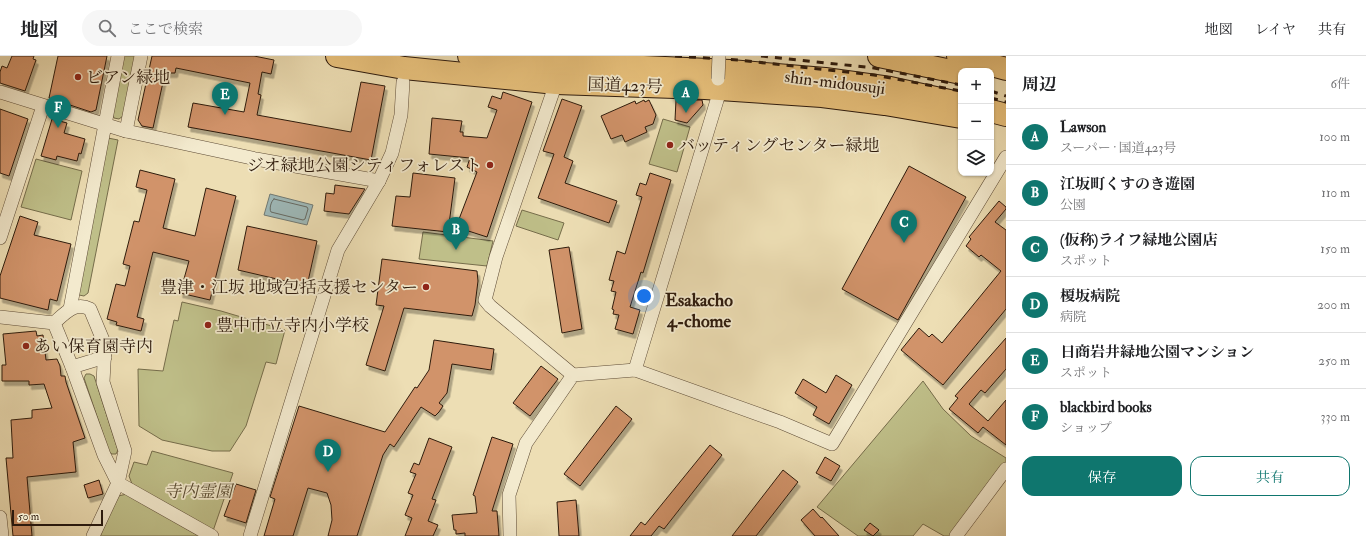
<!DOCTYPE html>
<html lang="ja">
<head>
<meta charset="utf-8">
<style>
	:root { --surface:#fff; --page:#f6f6f6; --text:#202124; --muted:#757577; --line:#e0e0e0; --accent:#0f766e }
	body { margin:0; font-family:"IM FELL Double Pica","Noto Serif JP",serif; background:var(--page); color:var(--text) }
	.controls { position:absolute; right:12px; top:12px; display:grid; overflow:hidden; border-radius:8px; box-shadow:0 1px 3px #0004 }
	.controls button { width:36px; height:36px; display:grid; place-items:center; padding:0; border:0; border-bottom:1px solid var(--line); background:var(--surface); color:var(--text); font:20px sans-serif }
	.scale { position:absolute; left:12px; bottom:10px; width:91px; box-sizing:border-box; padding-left:4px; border:2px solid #2e1b0d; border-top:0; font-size:11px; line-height:14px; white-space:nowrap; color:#2e1b0d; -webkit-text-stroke:3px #f3eace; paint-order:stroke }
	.you { position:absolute; left:644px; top:240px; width:14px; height:14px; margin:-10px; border:3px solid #fff; border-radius:50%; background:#1a73e8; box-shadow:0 0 0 6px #1a73e833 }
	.badge { display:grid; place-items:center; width:26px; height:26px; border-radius:50%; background:var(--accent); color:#fff; font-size:13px; font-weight:700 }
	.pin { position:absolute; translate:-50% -33px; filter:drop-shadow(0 1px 2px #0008) }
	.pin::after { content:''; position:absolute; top:21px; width:14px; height:12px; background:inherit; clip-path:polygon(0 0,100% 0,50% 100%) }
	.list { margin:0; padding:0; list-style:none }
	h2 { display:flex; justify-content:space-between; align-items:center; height:52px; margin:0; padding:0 16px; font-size:17px }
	h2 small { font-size:13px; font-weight:400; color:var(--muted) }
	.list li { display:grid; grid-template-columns:26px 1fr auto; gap:12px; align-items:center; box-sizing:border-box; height:56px; padding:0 16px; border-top:1px solid var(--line) }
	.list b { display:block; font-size:15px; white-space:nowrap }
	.list p { margin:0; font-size:13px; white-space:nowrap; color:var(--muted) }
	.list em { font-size:13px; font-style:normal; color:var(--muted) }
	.actions { display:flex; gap:8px; padding:12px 16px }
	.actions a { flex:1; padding:9px 0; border:1px solid var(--accent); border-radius:12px; text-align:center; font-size:14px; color:var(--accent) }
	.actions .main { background:var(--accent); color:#fff }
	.icon { flex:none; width:22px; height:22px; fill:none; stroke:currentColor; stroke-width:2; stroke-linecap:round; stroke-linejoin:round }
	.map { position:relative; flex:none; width:1006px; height:480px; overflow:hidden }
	header { display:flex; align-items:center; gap:24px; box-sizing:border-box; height:56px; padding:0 20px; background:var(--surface); border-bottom:1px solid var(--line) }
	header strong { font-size:19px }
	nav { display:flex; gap:22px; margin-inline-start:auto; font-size:14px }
	.search { width:280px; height:36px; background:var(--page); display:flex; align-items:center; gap:10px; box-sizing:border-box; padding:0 14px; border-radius:22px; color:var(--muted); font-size:15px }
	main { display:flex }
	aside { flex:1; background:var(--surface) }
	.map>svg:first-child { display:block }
	.green { fill:#bfbf89; stroke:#766d4b }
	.water { fill:#9eb9b9; stroke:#717a74 }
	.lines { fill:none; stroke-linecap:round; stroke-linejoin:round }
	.shore { stroke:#666a63; stroke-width:1 }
	.building { fill:#d1936b; stroke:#2e1b0d; filter:url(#shadow) }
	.street-casing { stroke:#5e4c37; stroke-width:14 }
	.highway-casing { stroke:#2e1b0d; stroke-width:24 }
	.street { stroke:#f3eace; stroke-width:13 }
	.highway { stroke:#e6bf7a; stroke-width:22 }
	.rail { stroke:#2e1b0d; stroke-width:3; stroke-dasharray:7 7; stroke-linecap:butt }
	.street-bridge-casing { stroke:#5e4c37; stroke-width:14; stroke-linecap:butt }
	.street-bridge { stroke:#f3eace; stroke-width:13 }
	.poi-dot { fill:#8f2418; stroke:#f3eace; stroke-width:1.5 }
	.labels { text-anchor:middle; stroke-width:3.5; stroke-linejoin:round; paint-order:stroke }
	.poi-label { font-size:17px; fill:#2e1b0d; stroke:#f3eace; text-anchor:start }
	.street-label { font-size:17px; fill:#2e1b0d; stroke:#f3eace }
	.park-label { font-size:17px; font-style:italic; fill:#5a4c32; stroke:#f3eace }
	.neighbourhood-label { font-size:18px; font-weight:bold; fill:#2e1b0d; stroke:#f3eace }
</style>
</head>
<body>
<header>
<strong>地図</strong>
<div class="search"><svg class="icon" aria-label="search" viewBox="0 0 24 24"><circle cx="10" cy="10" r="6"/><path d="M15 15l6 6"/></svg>ここで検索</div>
<nav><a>地図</a><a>レイヤ</a><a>共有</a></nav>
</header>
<main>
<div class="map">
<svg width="1006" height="480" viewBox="0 0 1006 480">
	<defs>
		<filter id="shadow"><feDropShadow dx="2.5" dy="4.5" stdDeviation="0" flood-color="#0004"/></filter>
	</defs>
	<rect width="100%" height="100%" fill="#eddeb4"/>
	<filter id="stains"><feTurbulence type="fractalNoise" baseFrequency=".005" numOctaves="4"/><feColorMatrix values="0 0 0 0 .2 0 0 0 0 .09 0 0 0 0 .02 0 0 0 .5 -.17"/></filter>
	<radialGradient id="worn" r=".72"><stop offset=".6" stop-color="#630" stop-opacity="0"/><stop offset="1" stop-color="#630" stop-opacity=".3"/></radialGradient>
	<!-- green -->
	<g class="green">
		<polygon points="124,0 135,0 123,60 119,63 114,62 112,57"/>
		<polygon points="663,63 690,71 677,116 649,108"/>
		<polygon points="108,82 118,84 88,237 84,240 79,239 77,235"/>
		<polygon points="36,103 82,115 71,164 21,151"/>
		<polygon points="522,154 564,167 558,184 516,170"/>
		<polygon points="423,176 493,185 487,210 419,203"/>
		<polygon points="182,246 221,255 285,274 276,308 266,306 246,370 230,395 212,395 162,384 139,370 138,313 163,315 174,264 178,265"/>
		<polygon points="86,318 90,318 94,320 118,394 116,398 112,398 109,396 84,322"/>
		<polygon points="923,325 943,353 971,380 1006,402 1006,406 952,480 944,480 923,468 913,480 858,480 817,451"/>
		<polygon points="152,395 233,417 213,475 132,428 129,420 134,406 147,409"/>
		<polygon points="127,438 199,480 100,480 118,440"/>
	</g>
	<!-- water -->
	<polygon class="water" points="270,138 313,149 307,169 264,159"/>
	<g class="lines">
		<!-- shore -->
		<path class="shore" d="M274 143 307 151 308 153 305 163 303 164 271 156C269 153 271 145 274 143Z"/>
	</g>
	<!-- building -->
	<g class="building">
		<polygon points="12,0 34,0 33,3 36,4 25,35 0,27 0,16 2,10 7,12"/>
		<polygon points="58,0 107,0 96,54 91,56 49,42"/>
		<polygon points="152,0 254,0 274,4 271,18 262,16 258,38 261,39 257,59 351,76 361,26 385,30 371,104 188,71 193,47 244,56 250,27 176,12 175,17 165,17 153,72 142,70 138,64"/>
		<polygon points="503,36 532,46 487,181 456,171 477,116 467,111 470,102 429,98 432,62 462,65 460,76 463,76 463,80 487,82 497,54 488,51 492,40 501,43"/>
		<polygon points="562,43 582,50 564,101 573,105 565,127 617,145 609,167 538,142 554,98 543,95"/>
		<polygon points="644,44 645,46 649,44 656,59 653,68 645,71 647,76 625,86 622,79 611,83 601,60 635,45 636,48"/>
		<polygon points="676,44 702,44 703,49 687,67 675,64"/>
		<polygon points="0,53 28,63 9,120 0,117"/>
		<polygon points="52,63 67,67 64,77 85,83 81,98 79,97 77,105 57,100 56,104 41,100"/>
		<polygon points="909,110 966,141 898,264 842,233"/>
		<polygon points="140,114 175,123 163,172 195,180 206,132 236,140 210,244 180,237 189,205 153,196 137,261 144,263 141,275 116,269 117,266 107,263 116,228 125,230 130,210 123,208 134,165 139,166 147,134 136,131"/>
		<polygon points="413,117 455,122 448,176 392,170 396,140 410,141"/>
		<polygon points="650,117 671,124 643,217 641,216 630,251 640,254 633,278 615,273 619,259 613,258 614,254 612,253 616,236 611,235 614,225 609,224 617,195 625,198 642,141 636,139 640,127 646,129"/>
		<polygon points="335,129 365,133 349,158 324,155 326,137 334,138"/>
		<polygon points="999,145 1006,151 1006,153 995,166 1006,174 1006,253 943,329 901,294 919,272 929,281 932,278 942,287 1001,215 981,199 979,201 966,190 971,183 969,181"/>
		<polygon points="20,160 38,166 34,179 71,188 57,245 50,243 48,254 0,242 0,220"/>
		<polygon points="247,170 317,185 307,230 238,214"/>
		<polygon points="569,191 582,273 562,277 549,194"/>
		<polygon points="382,203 477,215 478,225 475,249 472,260 404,252 385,315 366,309 384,250 376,249"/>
		<polygon points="36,275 37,280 43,279 46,304 57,303 60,310 61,320 65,320 66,326 85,382 73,386 76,416 27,421 32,480 13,480 6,402 13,402 11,364 32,362 32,354 52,352 44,328 29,329 29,325 2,325 2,309 6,309 3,278"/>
		<polygon points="1006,282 1006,313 985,337 981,334 969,348 988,365 1006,344 1006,389 983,371 978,377 949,353 958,342 955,340"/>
		<polygon points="434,284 494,293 491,314 452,308 447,337 439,347 443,350 439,356 435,360 421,351 394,391 390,388 383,399 357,480 328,480 332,464 331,449 327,437 308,432 293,480 264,480 275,443 270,441 299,350 385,376 415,331 417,332 429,314"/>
		<polygon points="541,310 558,323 530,360 513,347"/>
		<polygon points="836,319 852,329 829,368 813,359 817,351 795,337 803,323 826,337"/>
		<polygon points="616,350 632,363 580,430 564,418"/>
		<polygon points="492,381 513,388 492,455 497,455 499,480 465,480 465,477 456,478 456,474 454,474 452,459 477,457 475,440 473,439"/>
		<polygon points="429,382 452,391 432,443 436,444 428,465 438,469 433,480 405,480 412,462 405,459 413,439 408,437 416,418 410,416 414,407 419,409"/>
		<polygon points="710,389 722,399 664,473 659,470 651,480 630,480 641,466 645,469"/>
		<polygon points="825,401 840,410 831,425 816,417"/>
		<polygon points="783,414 798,426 756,480 732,480"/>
		<polygon points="99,424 103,438 88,442 84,429"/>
		<polygon points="236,428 256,434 246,467 224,460"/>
		<polygon points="576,444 579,480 559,480 557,446"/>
		<polygon points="813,453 821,462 822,461 839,480 815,480 801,464"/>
		<polygon points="870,467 879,474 873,480 864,474"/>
	</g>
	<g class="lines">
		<defs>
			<g id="street">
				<polyline points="556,27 496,201 485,244 490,250 573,319"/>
				<polyline points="0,36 126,75 256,103 379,125"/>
				<polyline points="126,75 141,0"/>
				<polyline points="0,182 43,50"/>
				<polyline points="70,253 118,0"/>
				<polyline points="0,261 54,267"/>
				<polyline points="72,311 105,301"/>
				<polyline points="635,314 718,41 718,27"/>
				<polyline points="0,461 2,480"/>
				<path d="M93 480 118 427 125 395 103 326 105 289 90 253C75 245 65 257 54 267L72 311 104 399 118 427 212 480"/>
				<polyline points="250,480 338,194 379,125 392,97 401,59 403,26"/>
				<polyline points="510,480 509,439 526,387 573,319 635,314 780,366 832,388 1006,101"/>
				<polyline points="956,480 1006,413"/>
			</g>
			<g id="highway">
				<polyline points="337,0 404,12 556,27 705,32 822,40 885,48 961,61"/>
				<polyline points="469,0 535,6 730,15 825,23 890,32 954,46"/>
				<polyline points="879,0 961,17"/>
				<polyline points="958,0 1006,13"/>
				<polyline points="991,55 1006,59"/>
			</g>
		</defs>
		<!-- street casing -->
		<use href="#street" class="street-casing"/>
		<!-- highway casing -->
		<use href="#highway" class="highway-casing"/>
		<!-- street -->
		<use href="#street" class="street"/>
		<!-- highway -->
		<use href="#highway" class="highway"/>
		<!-- rail -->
		<g class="rail">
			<polyline points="675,0 738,4 874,19 961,35"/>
			<polyline points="761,0 874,12 961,29"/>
			<polyline points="991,35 1006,40"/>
			<polyline points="991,42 1006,46"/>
		</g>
		<defs>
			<polyline id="street-bridge" points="718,23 719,0"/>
		</defs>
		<!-- street-bridge casing -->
		<use href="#street-bridge" class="street-bridge-casing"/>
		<!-- street-bridge -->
		<use href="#street-bridge" class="street-bridge"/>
	</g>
	<!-- markers -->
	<g class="poi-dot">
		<circle cx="78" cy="21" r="4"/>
		<circle cx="670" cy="89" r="4"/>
		<circle cx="490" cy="109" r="4"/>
		<circle cx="426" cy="231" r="4"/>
		<circle cx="208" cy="269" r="4"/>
		<circle cx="26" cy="290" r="4"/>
	</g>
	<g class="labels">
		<!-- poi labels -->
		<g class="poi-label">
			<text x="86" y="27">ビアン緑地</text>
			<text x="678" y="95">バッティングセンター緑地</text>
			<text x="482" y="115" text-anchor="end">ジオ緑地公園シティフォレスト</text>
			<text x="418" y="237" text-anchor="end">豊津・江坂 地域包括支援センター</text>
			<text x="216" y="275">豊中市立寺内小学校</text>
			<text x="34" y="296">あい保育園寺内</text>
		</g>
		<!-- street labels -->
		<g class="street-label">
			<text transform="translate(835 26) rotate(7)" y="6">shin-midousuji</text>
			<text transform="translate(625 29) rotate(2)" y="6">国道423号</text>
		</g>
		<!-- park labels -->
		<g class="park-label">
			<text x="198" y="441">寺内霊園</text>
		</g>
		<!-- neighbourhood labels -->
		<g class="neighbourhood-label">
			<text x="699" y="250">Esakacho<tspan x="699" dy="21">4-chome</tspan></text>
		</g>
	</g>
	<rect width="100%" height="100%" filter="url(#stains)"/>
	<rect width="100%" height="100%" fill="url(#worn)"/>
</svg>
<div class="controls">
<button>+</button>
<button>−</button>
<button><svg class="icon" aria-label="layers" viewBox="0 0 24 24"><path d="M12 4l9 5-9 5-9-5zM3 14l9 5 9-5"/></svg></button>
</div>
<div class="scale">50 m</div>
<div class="you"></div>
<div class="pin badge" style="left:686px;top:57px">A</div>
<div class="pin badge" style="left:456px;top:194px">B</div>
<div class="pin badge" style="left:904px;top:187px">C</div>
<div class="pin badge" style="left:328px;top:416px">D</div>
<div class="pin badge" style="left:225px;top:59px">E</div>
<div class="pin badge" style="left:58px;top:72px">F</div>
</div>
<aside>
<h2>周辺<small>6件</small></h2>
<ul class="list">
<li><span class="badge">A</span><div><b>Lawson</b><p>スーパー · 国道423号</p></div><em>100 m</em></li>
<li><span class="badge">B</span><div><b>江坂町くすのき遊園</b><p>公園</p></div><em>110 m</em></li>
<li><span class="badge">C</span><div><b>(仮称)ライフ緑地公園店</b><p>スポット</p></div><em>150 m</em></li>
<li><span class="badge">D</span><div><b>榎坂病院</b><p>病院</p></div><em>200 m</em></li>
<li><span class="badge">E</span><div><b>日商岩井緑地公園マンション</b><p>スポット</p></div><em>250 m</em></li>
<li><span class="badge">F</span><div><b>blackbird books</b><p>ショップ</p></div><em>330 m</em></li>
</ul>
<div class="actions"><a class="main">保存</a><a>共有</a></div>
</aside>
</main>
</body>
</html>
